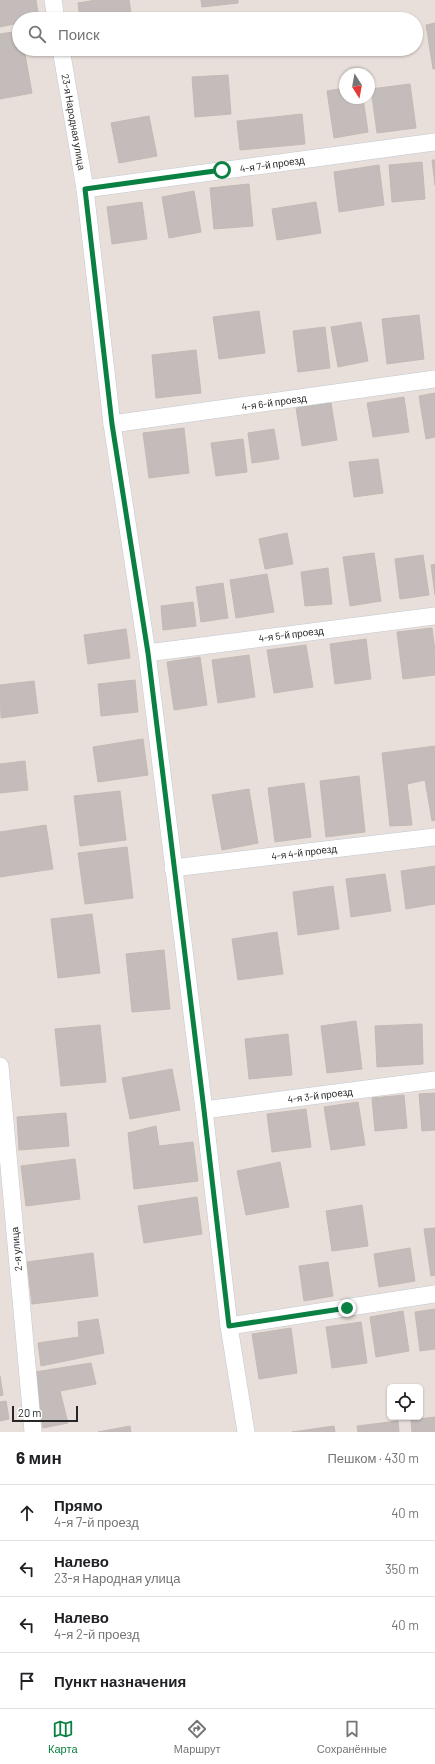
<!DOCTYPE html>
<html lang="ru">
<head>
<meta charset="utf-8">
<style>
	:root { --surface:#fff; --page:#f6f6f6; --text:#202124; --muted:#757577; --line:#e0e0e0; --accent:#0b8043 }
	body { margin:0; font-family:Barlow,sans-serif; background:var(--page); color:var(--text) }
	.controls { position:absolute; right:12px; bottom:12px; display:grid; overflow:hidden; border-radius:6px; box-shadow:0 1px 3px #0004 }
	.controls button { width:36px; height:36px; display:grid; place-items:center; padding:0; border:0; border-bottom:1px solid var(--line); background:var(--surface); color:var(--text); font:20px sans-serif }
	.compass { position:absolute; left:339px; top:68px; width:36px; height:36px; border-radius:50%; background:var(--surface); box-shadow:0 1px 3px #0004; rotate:169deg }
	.scale { position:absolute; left:12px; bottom:10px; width:66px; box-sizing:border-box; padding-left:4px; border:2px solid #272727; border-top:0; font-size:11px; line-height:14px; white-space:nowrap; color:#272727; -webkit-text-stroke:3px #fff; paint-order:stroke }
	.stop { position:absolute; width:12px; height:12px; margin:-9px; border:3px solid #0b8043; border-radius:50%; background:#fff }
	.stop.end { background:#0b8043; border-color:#fff; box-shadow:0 1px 4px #0008 }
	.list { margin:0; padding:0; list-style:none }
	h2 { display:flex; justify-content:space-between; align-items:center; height:52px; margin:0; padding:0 16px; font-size:17px }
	h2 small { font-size:13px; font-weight:400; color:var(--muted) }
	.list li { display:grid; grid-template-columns:26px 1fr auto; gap:12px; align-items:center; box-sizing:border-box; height:56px; padding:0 16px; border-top:1px solid var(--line) }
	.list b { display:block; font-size:15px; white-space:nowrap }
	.list p { margin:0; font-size:13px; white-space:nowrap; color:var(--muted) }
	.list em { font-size:13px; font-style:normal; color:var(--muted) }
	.icon { flex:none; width:22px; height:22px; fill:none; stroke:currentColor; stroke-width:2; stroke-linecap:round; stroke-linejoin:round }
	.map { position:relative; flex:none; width:435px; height:1432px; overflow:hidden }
	.search { position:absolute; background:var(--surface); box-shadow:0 1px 3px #0004; left:12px; right:12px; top:12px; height:44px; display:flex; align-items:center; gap:10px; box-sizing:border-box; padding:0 14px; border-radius:22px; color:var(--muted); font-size:15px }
	.sheet { height:276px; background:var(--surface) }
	nav { display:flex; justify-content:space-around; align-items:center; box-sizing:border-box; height:56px; border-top:1px solid var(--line); background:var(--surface); font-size:11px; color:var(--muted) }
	nav a { display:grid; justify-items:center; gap:2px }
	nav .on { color:var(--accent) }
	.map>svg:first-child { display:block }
	.building { fill:#c4bcba; stroke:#c3bab5 }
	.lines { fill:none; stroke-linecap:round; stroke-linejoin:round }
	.minor-casing { stroke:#c2c8d0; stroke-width:18 }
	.minor { stroke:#fff; stroke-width:17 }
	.route { stroke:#0b8043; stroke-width:5 }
	.labels { text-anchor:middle; stroke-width:3.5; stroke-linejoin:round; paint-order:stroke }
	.street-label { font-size:10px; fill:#272727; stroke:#fff }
</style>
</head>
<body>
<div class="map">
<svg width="435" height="1432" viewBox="0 0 435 1432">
	<rect width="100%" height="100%" fill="#e8dfda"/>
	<!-- building -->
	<g class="building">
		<polygon points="0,0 36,0 39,19 19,19 19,23 0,27"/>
		<polygon points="96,0 129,0 132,19 80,19 78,3"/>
		<polygon points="201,0 238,0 238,3 202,7"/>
		<polygon points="435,23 435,69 433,69 426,25"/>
		<polygon points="19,31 19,49 24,49 32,93 0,99 0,34"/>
		<polygon points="228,75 231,114 195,117 192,77"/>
		<polygon points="410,84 416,128 377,133 371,89"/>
		<polygon points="345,88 345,98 363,98 368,132 334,138 327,91"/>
		<polygon points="302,114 305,144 240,150 237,121"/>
		<polygon points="149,116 157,156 119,163 111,123"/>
		<polygon points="432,160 435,160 435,185"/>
		<polygon points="422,162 425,199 392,202 389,165"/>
		<polygon points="379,165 384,205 339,212 334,172"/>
		<polygon points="249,184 253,226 214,229 210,188"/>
		<polygon points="194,191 201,232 169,238 162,197"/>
		<polygon points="142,202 147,239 112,244 107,207"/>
		<polygon points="316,202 321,233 277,240 272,209"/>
		<polygon points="259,311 265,353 219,359 213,317"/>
		<polygon points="419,315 424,359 387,364 382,319"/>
		<polygon points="361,322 368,361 338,367 331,327"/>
		<polygon points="325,327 330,368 298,372 293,331"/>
		<polygon points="196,350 201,393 156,398 152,355"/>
		<polygon points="435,393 435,437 426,439 419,396"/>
		<polygon points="404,397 409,432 373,437 367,403"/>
		<polygon points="331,403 337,440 302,446 296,408"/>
		<polygon points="184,428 189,473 149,478 143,433"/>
		<polygon points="274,429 279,459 252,463 248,433"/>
		<polygon points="243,439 247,472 216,476 211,443"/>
		<polygon points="378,459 383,493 354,497 349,462"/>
		<polygon points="287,533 293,564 265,569 259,539"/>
		<polygon points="374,553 381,601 350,606 343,557"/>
		<polygon points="423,555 429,595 400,599 395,559"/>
		<polygon points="435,564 435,595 431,565"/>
		<polygon points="328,568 332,604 305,606 301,572"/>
		<polygon points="267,574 274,612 236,618 230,580"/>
		<polygon points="223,583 228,618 201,622 196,587"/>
		<polygon points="193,602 196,626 163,630 161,606"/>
		<polygon points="432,628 435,651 435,675 403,679 397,632"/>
		<polygon points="126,629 130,658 88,664 84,635"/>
		<polygon points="366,639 371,679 335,684 330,644"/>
		<polygon points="306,645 313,687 274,693 267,650"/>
		<polygon points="249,655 255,697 218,703 212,660"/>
		<polygon points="200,657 207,705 174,710 167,662"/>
		<polygon points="135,680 138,712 101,716 98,684"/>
		<polygon points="34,681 38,713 1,718 0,685"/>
		<polygon points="143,739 148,775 98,782 93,747"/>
		<polygon points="435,746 435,820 432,821 425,780 407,784 412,825 390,826 382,753"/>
		<polygon points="25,761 28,790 0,793 0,764"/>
		<polygon points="359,776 365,832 326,837 320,781"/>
		<polygon points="304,783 311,837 275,842 268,788"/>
		<polygon points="249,789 258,843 222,850 212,795"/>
		<polygon points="120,791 126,840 80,846 74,796"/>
		<polygon points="46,825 53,869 0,877 0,832"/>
		<polygon points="127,847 133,898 85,904 78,853"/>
		<polygon points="435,866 435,904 406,909 401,871"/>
		<polygon points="385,874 391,911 351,917 346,879"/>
		<polygon points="333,886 339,929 298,935 293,892"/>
		<polygon points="92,914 100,973 58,978 51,919"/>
		<polygon points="277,932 283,974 238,980 232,939"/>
		<polygon points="164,950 170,1009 132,1012 126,954"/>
		<polygon points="356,1021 362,1069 327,1073 321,1026"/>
		<polygon points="422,1024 423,1064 377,1067 375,1026"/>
		<polygon points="100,1025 106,1082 61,1086 55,1029"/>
		<polygon points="288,1034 292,1075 249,1079 245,1039"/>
		<polygon points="172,1069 180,1110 130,1119 122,1078"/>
		<polygon points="435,1093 435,1130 422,1131 419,1094"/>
		<polygon points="404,1095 407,1128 375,1131 372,1098"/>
		<polygon points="358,1102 365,1145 331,1150 324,1107"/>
		<polygon points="306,1109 311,1147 272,1152 267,1114"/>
		<polygon points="66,1113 69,1146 19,1150 17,1117"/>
		<polygon points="156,1126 159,1146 193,1142 198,1181 134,1189 128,1133"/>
		<polygon points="75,1159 80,1199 26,1206 21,1166"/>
		<polygon points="280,1162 289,1207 246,1215 237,1171"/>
		<polygon points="197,1197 202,1234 144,1243 138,1206"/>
		<polygon points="362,1205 368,1246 332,1251 326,1211"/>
		<polygon points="435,1228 435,1275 431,1276 424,1229"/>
		<polygon points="410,1248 415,1281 379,1287 374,1254"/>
		<polygon points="93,1253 98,1296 32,1304 27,1262"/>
		<polygon points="328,1262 333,1296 304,1301 299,1266"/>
		<polygon points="435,1309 435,1349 420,1351 415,1312"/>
		<polygon points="403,1311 409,1351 376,1357 370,1317"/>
		<polygon points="98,1319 104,1353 41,1366 38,1343 79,1337 78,1322"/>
		<polygon points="361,1322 367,1363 332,1368 326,1327"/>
		<polygon points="291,1328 297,1373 259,1379 252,1334"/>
		<polygon points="91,1363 96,1384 60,1391 68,1423 43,1428 35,1372"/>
		<polygon points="0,1376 3,1395 0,1396"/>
		<polygon points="6,1401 9,1419 0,1421 0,1402"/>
		<polygon points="435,1417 435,1432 412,1432 411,1420"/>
		<polygon points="398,1421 399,1432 358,1432 357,1426"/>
		<polygon points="130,1426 131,1432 98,1432"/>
		<polygon points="334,1426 335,1432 292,1432"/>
	</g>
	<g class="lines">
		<defs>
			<g id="minor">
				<polyline points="53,0 56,19"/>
				<polyline points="61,49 85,189 112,424 147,653 204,1110 229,1326 246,1432"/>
				<polyline points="85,189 435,142"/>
				<polyline points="112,424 435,379"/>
				<polyline points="147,653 435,616"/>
				<polyline points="173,868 435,837"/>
				<polyline points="0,1066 33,1432"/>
				<polyline points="204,1110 435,1080"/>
				<polyline points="229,1326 435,1294"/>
			</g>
		</defs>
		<!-- minor casing -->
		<use href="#minor" class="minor-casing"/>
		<!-- minor -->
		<use href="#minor" class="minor"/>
	</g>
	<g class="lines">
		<!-- route -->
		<polyline class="route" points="222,170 85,189 112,424 148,653 204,1110 229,1326 347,1308"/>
	</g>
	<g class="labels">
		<!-- street labels -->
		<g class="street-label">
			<text transform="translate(74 122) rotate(80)" y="4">23-я Народная улица</text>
			<text transform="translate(272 164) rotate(-8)" y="4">4-я 7-й проезд</text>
			<text transform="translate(274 402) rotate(-8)" y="4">4-я 6-й проезд</text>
			<text transform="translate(291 634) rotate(-7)" y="4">4-я 5-й проезд</text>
			<text transform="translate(304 852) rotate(-7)" y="4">4-я 4-й проезд</text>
			<text transform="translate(320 1095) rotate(-7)" y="4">4-я 3-й проезд</text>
			<text transform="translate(16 1249) rotate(-95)" y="4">2-я улица</text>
		</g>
	</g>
</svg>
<div class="controls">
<button><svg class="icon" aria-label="locate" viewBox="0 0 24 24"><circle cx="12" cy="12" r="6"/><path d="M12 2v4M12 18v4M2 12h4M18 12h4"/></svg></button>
</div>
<svg class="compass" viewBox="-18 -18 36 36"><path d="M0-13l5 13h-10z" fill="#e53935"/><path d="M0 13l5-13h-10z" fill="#757577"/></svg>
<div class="scale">20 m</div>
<div class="stop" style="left:222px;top:170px"></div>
<div class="stop end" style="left:347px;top:1308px"></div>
<div class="search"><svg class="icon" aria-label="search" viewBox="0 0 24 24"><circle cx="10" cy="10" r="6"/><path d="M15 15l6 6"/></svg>Поиск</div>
</div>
<section class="sheet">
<h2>6 мин<small>Пешком · 430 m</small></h2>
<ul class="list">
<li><svg class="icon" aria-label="ahead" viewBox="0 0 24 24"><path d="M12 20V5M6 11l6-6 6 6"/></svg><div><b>Прямо</b><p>4-я 7-й проезд</p></div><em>40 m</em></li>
<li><svg class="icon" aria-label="left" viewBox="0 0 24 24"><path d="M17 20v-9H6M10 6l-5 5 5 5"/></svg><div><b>Налево</b><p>23-я Народная улица</p></div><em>350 m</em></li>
<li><svg class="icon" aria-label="left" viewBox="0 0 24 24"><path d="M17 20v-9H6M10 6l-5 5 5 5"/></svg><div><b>Налево</b><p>4-я 2-й проезд</p></div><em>40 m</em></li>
<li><svg class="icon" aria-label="arrive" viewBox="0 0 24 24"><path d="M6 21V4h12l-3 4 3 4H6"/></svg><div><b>Пункт назначения</b></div></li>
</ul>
</section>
<nav>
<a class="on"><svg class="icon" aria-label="map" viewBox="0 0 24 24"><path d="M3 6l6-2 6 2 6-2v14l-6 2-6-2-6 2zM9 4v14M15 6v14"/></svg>Карта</a>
<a><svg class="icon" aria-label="directions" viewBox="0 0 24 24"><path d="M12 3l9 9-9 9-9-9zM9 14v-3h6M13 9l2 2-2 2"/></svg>Маршрут</a>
<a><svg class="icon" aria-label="saved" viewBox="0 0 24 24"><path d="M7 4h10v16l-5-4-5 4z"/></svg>Сохранённые</a>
</nav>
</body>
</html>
